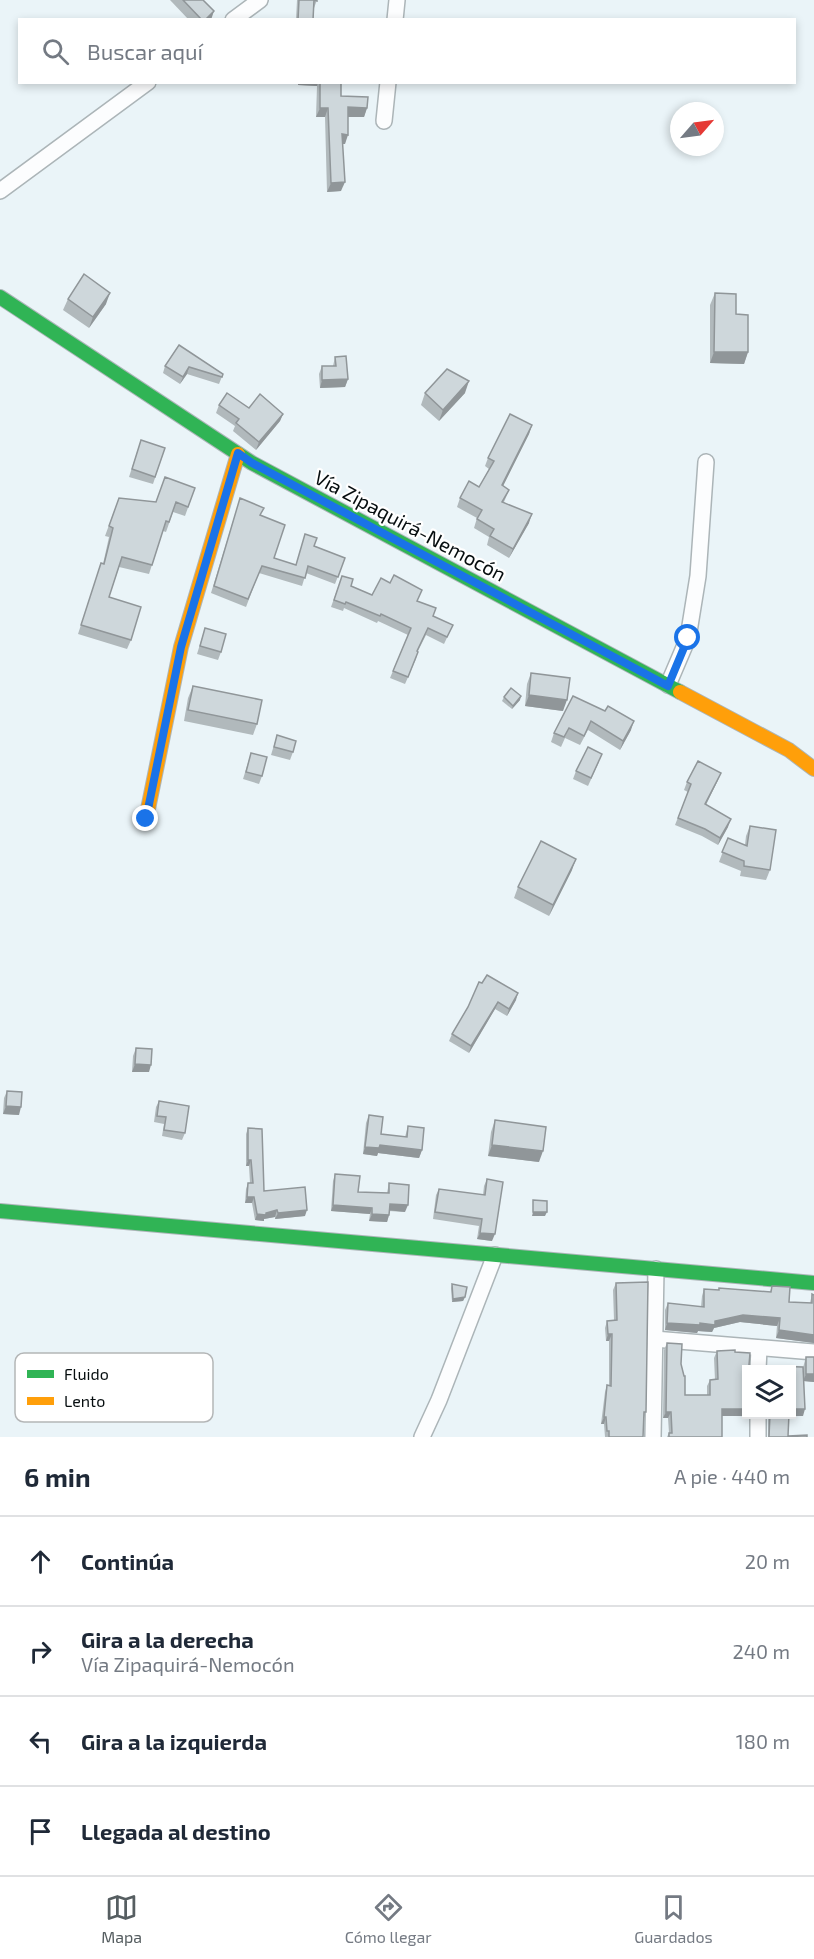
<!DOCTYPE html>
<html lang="es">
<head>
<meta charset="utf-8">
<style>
	:root { --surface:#fff; --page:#f2f2f3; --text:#1f2937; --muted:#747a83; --line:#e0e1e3; --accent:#565e61 }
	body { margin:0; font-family:"Exo 2",sans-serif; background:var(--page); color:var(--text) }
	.controls { position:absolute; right:18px; bottom:18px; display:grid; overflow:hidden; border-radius:0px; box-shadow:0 3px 9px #0003 }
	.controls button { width:54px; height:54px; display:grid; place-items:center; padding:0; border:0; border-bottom:2px solid var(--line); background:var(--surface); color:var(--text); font:30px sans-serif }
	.compass { position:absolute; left:670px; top:102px; width:54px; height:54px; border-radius:50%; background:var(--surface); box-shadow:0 3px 9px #0003; rotate:62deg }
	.stop { position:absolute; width:18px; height:18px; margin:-14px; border:4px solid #1a73e8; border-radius:50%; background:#fff }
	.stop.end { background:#1a73e8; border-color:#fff; box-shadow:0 2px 6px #0008 }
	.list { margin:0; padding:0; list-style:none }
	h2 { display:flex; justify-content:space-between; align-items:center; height:78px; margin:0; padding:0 24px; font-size:26px }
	h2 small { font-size:20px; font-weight:400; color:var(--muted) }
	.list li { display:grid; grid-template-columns:39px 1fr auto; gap:18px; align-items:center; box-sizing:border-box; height:90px; padding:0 24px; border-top:2px solid var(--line) }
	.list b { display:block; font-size:22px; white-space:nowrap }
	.list p { margin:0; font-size:20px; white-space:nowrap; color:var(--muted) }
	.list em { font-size:20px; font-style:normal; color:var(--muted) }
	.icon { flex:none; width:33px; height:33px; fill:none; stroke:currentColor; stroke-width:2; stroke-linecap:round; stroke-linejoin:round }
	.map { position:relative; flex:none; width:814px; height:1437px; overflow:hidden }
	.search { position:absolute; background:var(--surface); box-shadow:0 3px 9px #0003; left:18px; right:18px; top:18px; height:66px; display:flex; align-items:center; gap:15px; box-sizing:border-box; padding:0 21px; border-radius:0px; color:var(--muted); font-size:22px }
	.sheet { height:438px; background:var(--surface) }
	nav { display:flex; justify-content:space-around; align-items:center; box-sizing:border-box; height:84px; border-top:2px solid var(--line); background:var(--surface); font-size:16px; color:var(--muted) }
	nav a { display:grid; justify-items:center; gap:3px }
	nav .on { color:var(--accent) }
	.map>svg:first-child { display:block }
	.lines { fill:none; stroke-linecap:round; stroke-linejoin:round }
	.street-casing { stroke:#acb5b8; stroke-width:18 }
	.fast-casing { stroke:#acb5b8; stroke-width:16 }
	.slow-casing { stroke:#acb5b8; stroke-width:16 }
	.street { stroke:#fcfdfe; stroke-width:15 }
	.fast { stroke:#30b455; stroke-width:14 }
	.slow { stroke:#ff9f0a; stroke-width:14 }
	.wall { fill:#b1b9bc }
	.shaded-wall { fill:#909699 }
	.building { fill:#ced7db; stroke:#909699; stroke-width:1.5 }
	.route { stroke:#1a73e8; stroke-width:8 }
	.labels { text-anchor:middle; stroke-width:4.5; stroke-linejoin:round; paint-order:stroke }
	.street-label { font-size:20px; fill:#060d0f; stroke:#fff }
	.key { fill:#fff; stroke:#b4b6b7; stroke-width:1.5 }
	.key-label { font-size:16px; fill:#060d0f }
</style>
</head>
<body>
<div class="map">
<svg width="814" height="1437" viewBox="0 0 814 1437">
	<rect width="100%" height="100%" fill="#eaf4f8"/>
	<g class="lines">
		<defs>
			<g id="street">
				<polyline points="233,20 260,0"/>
				<polyline points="395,20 397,0"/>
				<polyline points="384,121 388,82"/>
				<polyline points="0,191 148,82"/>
				<polyline points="668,685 688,638 698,576 706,462"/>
				<polyline points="654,1339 814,1352"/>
				<polyline points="758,1370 759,1348"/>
				<polyline points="422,1437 439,1400 495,1255"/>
				<polyline points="653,1437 656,1269"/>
				<polyline points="758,1437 758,1414"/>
			</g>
			<g id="fast">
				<polyline points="0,297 252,463 680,692"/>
				<polyline points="0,1211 814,1283"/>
			</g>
			<g id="slow">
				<polyline points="680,692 789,750 814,769"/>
				<polyline points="146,819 181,647 238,454"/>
			</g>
		</defs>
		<!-- street casing -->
		<use href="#street" class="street-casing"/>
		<!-- fast casing -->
		<use href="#fast" class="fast-casing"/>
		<!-- slow casing -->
		<use href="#slow" class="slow-casing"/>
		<!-- street -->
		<use href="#street" class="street"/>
		<!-- fast -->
		<use href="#fast" class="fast"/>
		<!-- slow -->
		<use href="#slow" class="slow"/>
	</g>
	<!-- wall -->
	<g class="wall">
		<polygon points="170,0 203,0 211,20 189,20"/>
		<polygon points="297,0 317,0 314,8 313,20 296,20"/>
		<polygon points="298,82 341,82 341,96 367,108 364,117 348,117 345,144 342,144 341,191 327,192 325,117 316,117 317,86 298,85"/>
		<polygon points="715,293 748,352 744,364 710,363 710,305"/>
		<polygon points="68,299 106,304 89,328 63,310"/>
		<polygon points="179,345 223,374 219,384 187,374 180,384 163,373 165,366"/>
		<polygon points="335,357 348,379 345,387 320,388 319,374 322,366 333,366"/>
		<polygon points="425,393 465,393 439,421 421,405"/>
		<polygon points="219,405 249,408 283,414 280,421 256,450 233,431 235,426 216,413"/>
		<polygon points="532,425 529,434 503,486 509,490 504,502 529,523 509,558 487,545 489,537 474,528 477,518 457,507 460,498 479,487 489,469 485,466 488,458"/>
		<polygon points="141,440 165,448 153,484 129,477"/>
		<polygon points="195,488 185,516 173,512 166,532 163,531 149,574 119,567 109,597 131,640 127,649 78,634 98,573 103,564 109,537 105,536 119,498 156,502"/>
		<polygon points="240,498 261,516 274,558 296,565 305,534 314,546 345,558 335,584 306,573 302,586 259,573 246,607 211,593"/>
		<polygon points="342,576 351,586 372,595 418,601 433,616 453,625 444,644 426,635 418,651 416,659 405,684 390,678 408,635 378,621 377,623 344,608 343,611 331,607"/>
		<polygon points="205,628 221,652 218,660 197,654"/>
		<polygon points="531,673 563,711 525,706 527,684"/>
		<polygon points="193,686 257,724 253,735 184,721 188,698"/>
		<polygon points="573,696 631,730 620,750 588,730 580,745 565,738 561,747 551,742 554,733"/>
		<polygon points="504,697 520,700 512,709 502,701"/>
		<polygon points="277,735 293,752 290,760 271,755"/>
		<polygon points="251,753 262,776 259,784 243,779"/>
		<polygon points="599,762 588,786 573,779 576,771"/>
		<polygon points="718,780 706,805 728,827 718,845 702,836 675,825 688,792 684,790 687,782"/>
		<polygon points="750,826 770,870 766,880 740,876 741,871 719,862 728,838 745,845 746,836"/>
		<polygon points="572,870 549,916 514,898 518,887"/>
		<polygon points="516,1000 507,1016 495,1009 469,1053 449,1041 452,1034 468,1007"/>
		<polygon points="136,1048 149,1072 132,1072 133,1056"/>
		<polygon points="7,1091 19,1115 3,1114 4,1098"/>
		<polygon points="159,1101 185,1133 182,1140 162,1136 164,1124 154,1122 156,1107"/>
		<polygon points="369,1115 381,1134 405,1137 408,1126 422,1150 419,1158 378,1153 377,1156 363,1154 366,1123"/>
		<polygon points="495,1120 539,1162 488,1156 491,1132"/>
		<polygon points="248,1128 264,1191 305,1216 275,1219 275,1217 264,1219 264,1221 255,1220 252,1203 245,1203 246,1189 248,1183 250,1183 249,1166 246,1166 246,1134"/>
		<polygon points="335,1174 358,1192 387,1193 389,1183 405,1212 389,1211 389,1215 387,1222 369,1221 370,1214 331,1211 333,1181"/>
		<polygon points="487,1179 492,1241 477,1239 479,1226 433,1219 436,1195 439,1189 483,1195 484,1186"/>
		<polygon points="616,1283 646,1412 644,1418 643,1437 605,1437 604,1424 601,1424 605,1392 607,1385 609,1386 609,1341 606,1341 605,1328 607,1321 614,1320 613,1290"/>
		<polygon points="452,1284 465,1297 463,1301 452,1302 451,1288"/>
		<polygon points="772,1286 789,1302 810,1303 812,1294 814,1295 814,1343 776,1338 777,1326 740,1322 714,1328 712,1332 698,1331 697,1333 665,1330 665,1310 668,1303 701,1307 702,1296 704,1289 718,1290 719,1288 770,1292"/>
		<polygon points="667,1343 681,1364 685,1395 707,1395 707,1386 710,1380 715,1380 714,1358 717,1351 735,1352 747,1370 747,1384 746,1384 743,1416 722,1416 722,1437 667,1437 669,1433 668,1418 663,1418 664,1350"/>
		<polygon points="806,1357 814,1357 814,1382 804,1381 803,1416 789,1416 788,1436 807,1437 768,1437 768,1414 792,1414 804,1364"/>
	</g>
	<!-- shaded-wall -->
	<g class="shaded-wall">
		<polygon points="214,11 211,20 205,20"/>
		<polygon points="298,82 318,82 317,86 298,85"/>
		<polygon points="348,107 367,108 364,117 345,117"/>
		<polygon points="320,108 328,108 325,117 316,117"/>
		<polygon points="342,134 348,135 345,144 339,144"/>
		<polygon points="345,182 341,191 327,192 331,183"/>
		<polygon points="110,293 106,304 89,328 93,317"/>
		<polygon points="714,352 748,352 744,364 710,363"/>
		<polygon points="189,367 187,374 180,384 183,377"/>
		<polygon points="348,379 345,387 320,388 322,380"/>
		<polygon points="469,381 465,393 439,421 443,410"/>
		<polygon points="283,414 280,421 256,450 259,442"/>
		<polygon points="532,425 529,434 499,494 502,485"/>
		<polygon points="532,514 529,523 509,558 513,549"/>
		<polygon points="529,695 567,700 563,711 525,706"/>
		<polygon points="521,696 520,700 512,709 513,706"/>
		<polygon points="634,721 631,730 620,750 623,741"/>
		<polygon points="721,773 718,780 702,812 705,804"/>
		<polygon points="731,819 728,827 718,845 720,838"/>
		<polygon points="576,859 572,870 549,916 553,905"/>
		<polygon points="518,993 516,1000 507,1016 509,1009"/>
		<polygon points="498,1002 495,1009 469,1053 471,1046"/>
		<polygon points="135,1064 151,1065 149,1072 132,1072"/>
		<polygon points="6,1106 21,1107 19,1115 3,1114"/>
		<polygon points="380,1145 422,1150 419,1158 378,1153 377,1156 363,1154 365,1147"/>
		<polygon points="492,1145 543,1151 539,1162 488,1156"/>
		<polygon points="248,1160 251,1160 249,1166 246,1166"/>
		<polygon points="247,1197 254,1197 252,1203 245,1203"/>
		<polygon points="390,1204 408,1205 405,1212 387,1210"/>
		<polygon points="333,1205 372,1208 370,1214 331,1211"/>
		<polygon points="277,1210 275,1217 264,1219 264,1221 255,1220 257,1214"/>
		<polygon points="307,1210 305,1216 275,1219 278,1213"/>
		<polygon points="533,1212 547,1212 545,1216 532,1216"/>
		<polygon points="372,1214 389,1215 387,1222 369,1221"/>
		<polygon points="480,1233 495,1234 492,1241 477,1239"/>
		<polygon points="465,1297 463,1301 452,1302 453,1299"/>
		<polygon points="743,1315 780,1318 777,1326 740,1322 714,1328 712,1332 698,1331 697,1333 665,1330 667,1323 700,1323"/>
		<polygon points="779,1330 814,1335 814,1343 776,1338"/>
		<polygon points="608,1334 612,1334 609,1341 606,1341"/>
		<polygon points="806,1374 814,1374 814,1382 803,1381"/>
		<polygon points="722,1409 745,1409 743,1416 719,1416"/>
		<polygon points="792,1409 805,1409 803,1416 787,1416 787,1414 792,1414"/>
		<polygon points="666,1412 671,1412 668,1418 663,1418"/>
		<polygon points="604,1417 606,1417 604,1424 601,1424"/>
	</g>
	<!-- building -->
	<g class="building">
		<polygon points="183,0 203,0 214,11 205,20 202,20"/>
		<polygon points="299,0 317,0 317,1 314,0 313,20 298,20"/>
		<polygon points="320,82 341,82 341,96 368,97 367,108 348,107 348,135 342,134 345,182 331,183 328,108 320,108"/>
		<polygon points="84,274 110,293 93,317 68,299"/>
		<polygon points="715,293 736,294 736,314 748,315 748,352 714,352"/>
		<polygon points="179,345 223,374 222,377 189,367 183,377 165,366"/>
		<polygon points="346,356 348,379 322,380 322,366 336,366 335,357"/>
		<polygon points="447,369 469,381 443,410 425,393"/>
		<polygon points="227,393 249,408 260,394 283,414 259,442 236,423 239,419 219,405"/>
		<polygon points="510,414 532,425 502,485 509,490 502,502 532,514 513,549 490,536 494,529 477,519 482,510 460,498 469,481 479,487 494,461 488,458"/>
		<polygon points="141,440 165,448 155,477 132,469"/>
		<polygon points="165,477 195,488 188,507 176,502 169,522 166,521 152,565 122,557 109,597 141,607 131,640 81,625 101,563 104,564 113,528 109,526 119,498 156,502"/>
		<polygon points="240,498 264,508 260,515 285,525 274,558 296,565 305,534 317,538 314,546 345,558 338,577 308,566 305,578 262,566 248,599 214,586"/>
		<polygon points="394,575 422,590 417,601 436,608 433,616 453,625 447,637 428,628 417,651 418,652 408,677 393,671 411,628 381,614 380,616 346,602 345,604 334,600 342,576 353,579 351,586 372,595 381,578 390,583"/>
		<polygon points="205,628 226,634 221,652 200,646"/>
		<polygon points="531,673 570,678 567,700 529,695"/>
		<polygon points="193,686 262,700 257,724 188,710"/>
		<polygon points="511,688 521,696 513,706 504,697"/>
		<polygon points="573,696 605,711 608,706 634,721 623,741 591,721 584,736 569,728 564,737 554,733"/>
		<polygon points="277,735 296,741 293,752 274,747"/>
		<polygon points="588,747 602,754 591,778 576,771"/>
		<polygon points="251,753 267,757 262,776 246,772"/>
		<polygon points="698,761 721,773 705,804 731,819 720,838 705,829 678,818 691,784 687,782"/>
		<polygon points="750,826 776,830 770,870 744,866 744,861 722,852 728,838 747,846"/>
		<polygon points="541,841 576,859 553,905 518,887"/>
		<polygon points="487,975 518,993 509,1009 498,1002 471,1046 452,1034 468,1007 479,982 482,983"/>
		<polygon points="136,1048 152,1049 151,1065 135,1064"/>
		<polygon points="7,1091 22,1092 21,1107 6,1106"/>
		<polygon points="159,1101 189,1106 185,1133 164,1130 166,1117 157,1116"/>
		<polygon points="369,1115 383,1117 381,1134 407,1137 408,1126 424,1128 422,1150 380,1145 379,1148 365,1147"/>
		<polygon points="495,1120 546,1127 543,1151 492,1145"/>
		<polygon points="248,1128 262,1129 264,1191 305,1187 307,1210 278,1213 277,1210 266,1213 266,1215 257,1214 254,1197 247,1197 248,1183 253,1183 251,1160 248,1160"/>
		<polygon points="335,1174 360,1176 358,1192 389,1193 389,1183 409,1185 408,1205 390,1204 389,1215 372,1214 372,1208 333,1205"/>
		<polygon points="487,1179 503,1182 495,1234 480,1233 482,1219 435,1212 439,1189 485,1195"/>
		<polygon points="533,1200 547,1201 547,1212 533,1212"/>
		<polygon points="648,1282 646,1412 644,1412 643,1437 609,1437 609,1431 607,1431 606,1417 604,1417 607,1385 611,1386 612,1334 608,1334 607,1321 617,1320 616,1283"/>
		<polygon points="452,1284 467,1287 465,1297 453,1299"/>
		<polygon points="772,1286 790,1287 789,1302 812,1303 812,1294 814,1295 814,1335 779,1330 780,1318 743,1315 715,1321 715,1325 700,1323 700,1325 667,1323 668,1303 704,1307 704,1289 719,1290 719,1288 771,1292"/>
		<polygon points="667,1343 682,1344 681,1364 684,1376 685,1376 685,1395 710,1395 710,1380 718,1379 717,1351 735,1350 735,1352 750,1353 749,1365 755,1370 747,1370 745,1409 722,1409 722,1437 669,1437 669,1433 672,1433 671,1412 666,1412"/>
		<rect x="806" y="1357" width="8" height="17"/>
		<polygon points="770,1366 803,1367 805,1409 792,1409 792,1370 767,1370"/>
		<polygon points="770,1414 789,1414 788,1436 807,1435 807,1437 769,1437"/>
	</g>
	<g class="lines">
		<!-- route -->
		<polyline class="route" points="146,819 181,647 238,453 252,463 668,686 688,638"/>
	</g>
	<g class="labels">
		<!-- street labels -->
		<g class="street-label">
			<text transform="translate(410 526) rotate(28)" y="7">Vía Zipaquirá-Nemocón</text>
		</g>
	</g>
	<!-- legend -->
	<rect x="15" y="1353" width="198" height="69" rx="9" class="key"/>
	<rect x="27" y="1370" width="27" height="8" fill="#30b455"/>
	<rect x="27" y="1397" width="27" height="8" fill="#ff9f0a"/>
	<g class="key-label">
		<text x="64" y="1380">Fluido</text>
		<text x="64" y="1407">Lento</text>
	</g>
</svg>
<div class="controls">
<button><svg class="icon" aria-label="layers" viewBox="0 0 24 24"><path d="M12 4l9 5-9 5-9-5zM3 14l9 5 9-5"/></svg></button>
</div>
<svg class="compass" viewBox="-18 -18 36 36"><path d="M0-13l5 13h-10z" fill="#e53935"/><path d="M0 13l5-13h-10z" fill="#747a83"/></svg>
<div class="stop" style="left:688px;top:638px"></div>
<div class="stop end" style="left:146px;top:819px"></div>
<div class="search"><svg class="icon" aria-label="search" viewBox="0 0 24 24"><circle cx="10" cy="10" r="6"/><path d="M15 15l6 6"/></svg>Buscar aquí</div>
</div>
<section class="sheet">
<h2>6 min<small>A pie · 440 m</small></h2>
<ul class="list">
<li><svg class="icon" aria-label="ahead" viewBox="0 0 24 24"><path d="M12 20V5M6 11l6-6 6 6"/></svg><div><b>Continúa</b></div><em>20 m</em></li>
<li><svg class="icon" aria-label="right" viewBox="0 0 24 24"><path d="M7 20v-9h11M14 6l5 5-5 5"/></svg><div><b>Gira a la derecha</b><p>Vía Zipaquirá-Nemocón</p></div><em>240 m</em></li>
<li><svg class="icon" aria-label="left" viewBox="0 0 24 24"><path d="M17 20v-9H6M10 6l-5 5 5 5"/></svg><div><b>Gira a la izquierda</b></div><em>180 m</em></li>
<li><svg class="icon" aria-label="arrive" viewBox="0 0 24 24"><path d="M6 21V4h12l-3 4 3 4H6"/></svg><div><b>Llegada al destino</b></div></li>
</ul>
</section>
<nav>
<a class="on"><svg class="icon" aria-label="map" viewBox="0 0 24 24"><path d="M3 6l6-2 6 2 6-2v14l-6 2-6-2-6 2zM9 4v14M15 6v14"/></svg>Mapa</a>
<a><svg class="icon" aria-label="directions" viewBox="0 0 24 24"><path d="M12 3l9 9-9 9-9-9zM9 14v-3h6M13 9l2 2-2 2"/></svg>Cómo llegar</a>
<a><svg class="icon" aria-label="saved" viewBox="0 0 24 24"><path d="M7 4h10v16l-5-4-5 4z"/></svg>Guardados</a>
</nav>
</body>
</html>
